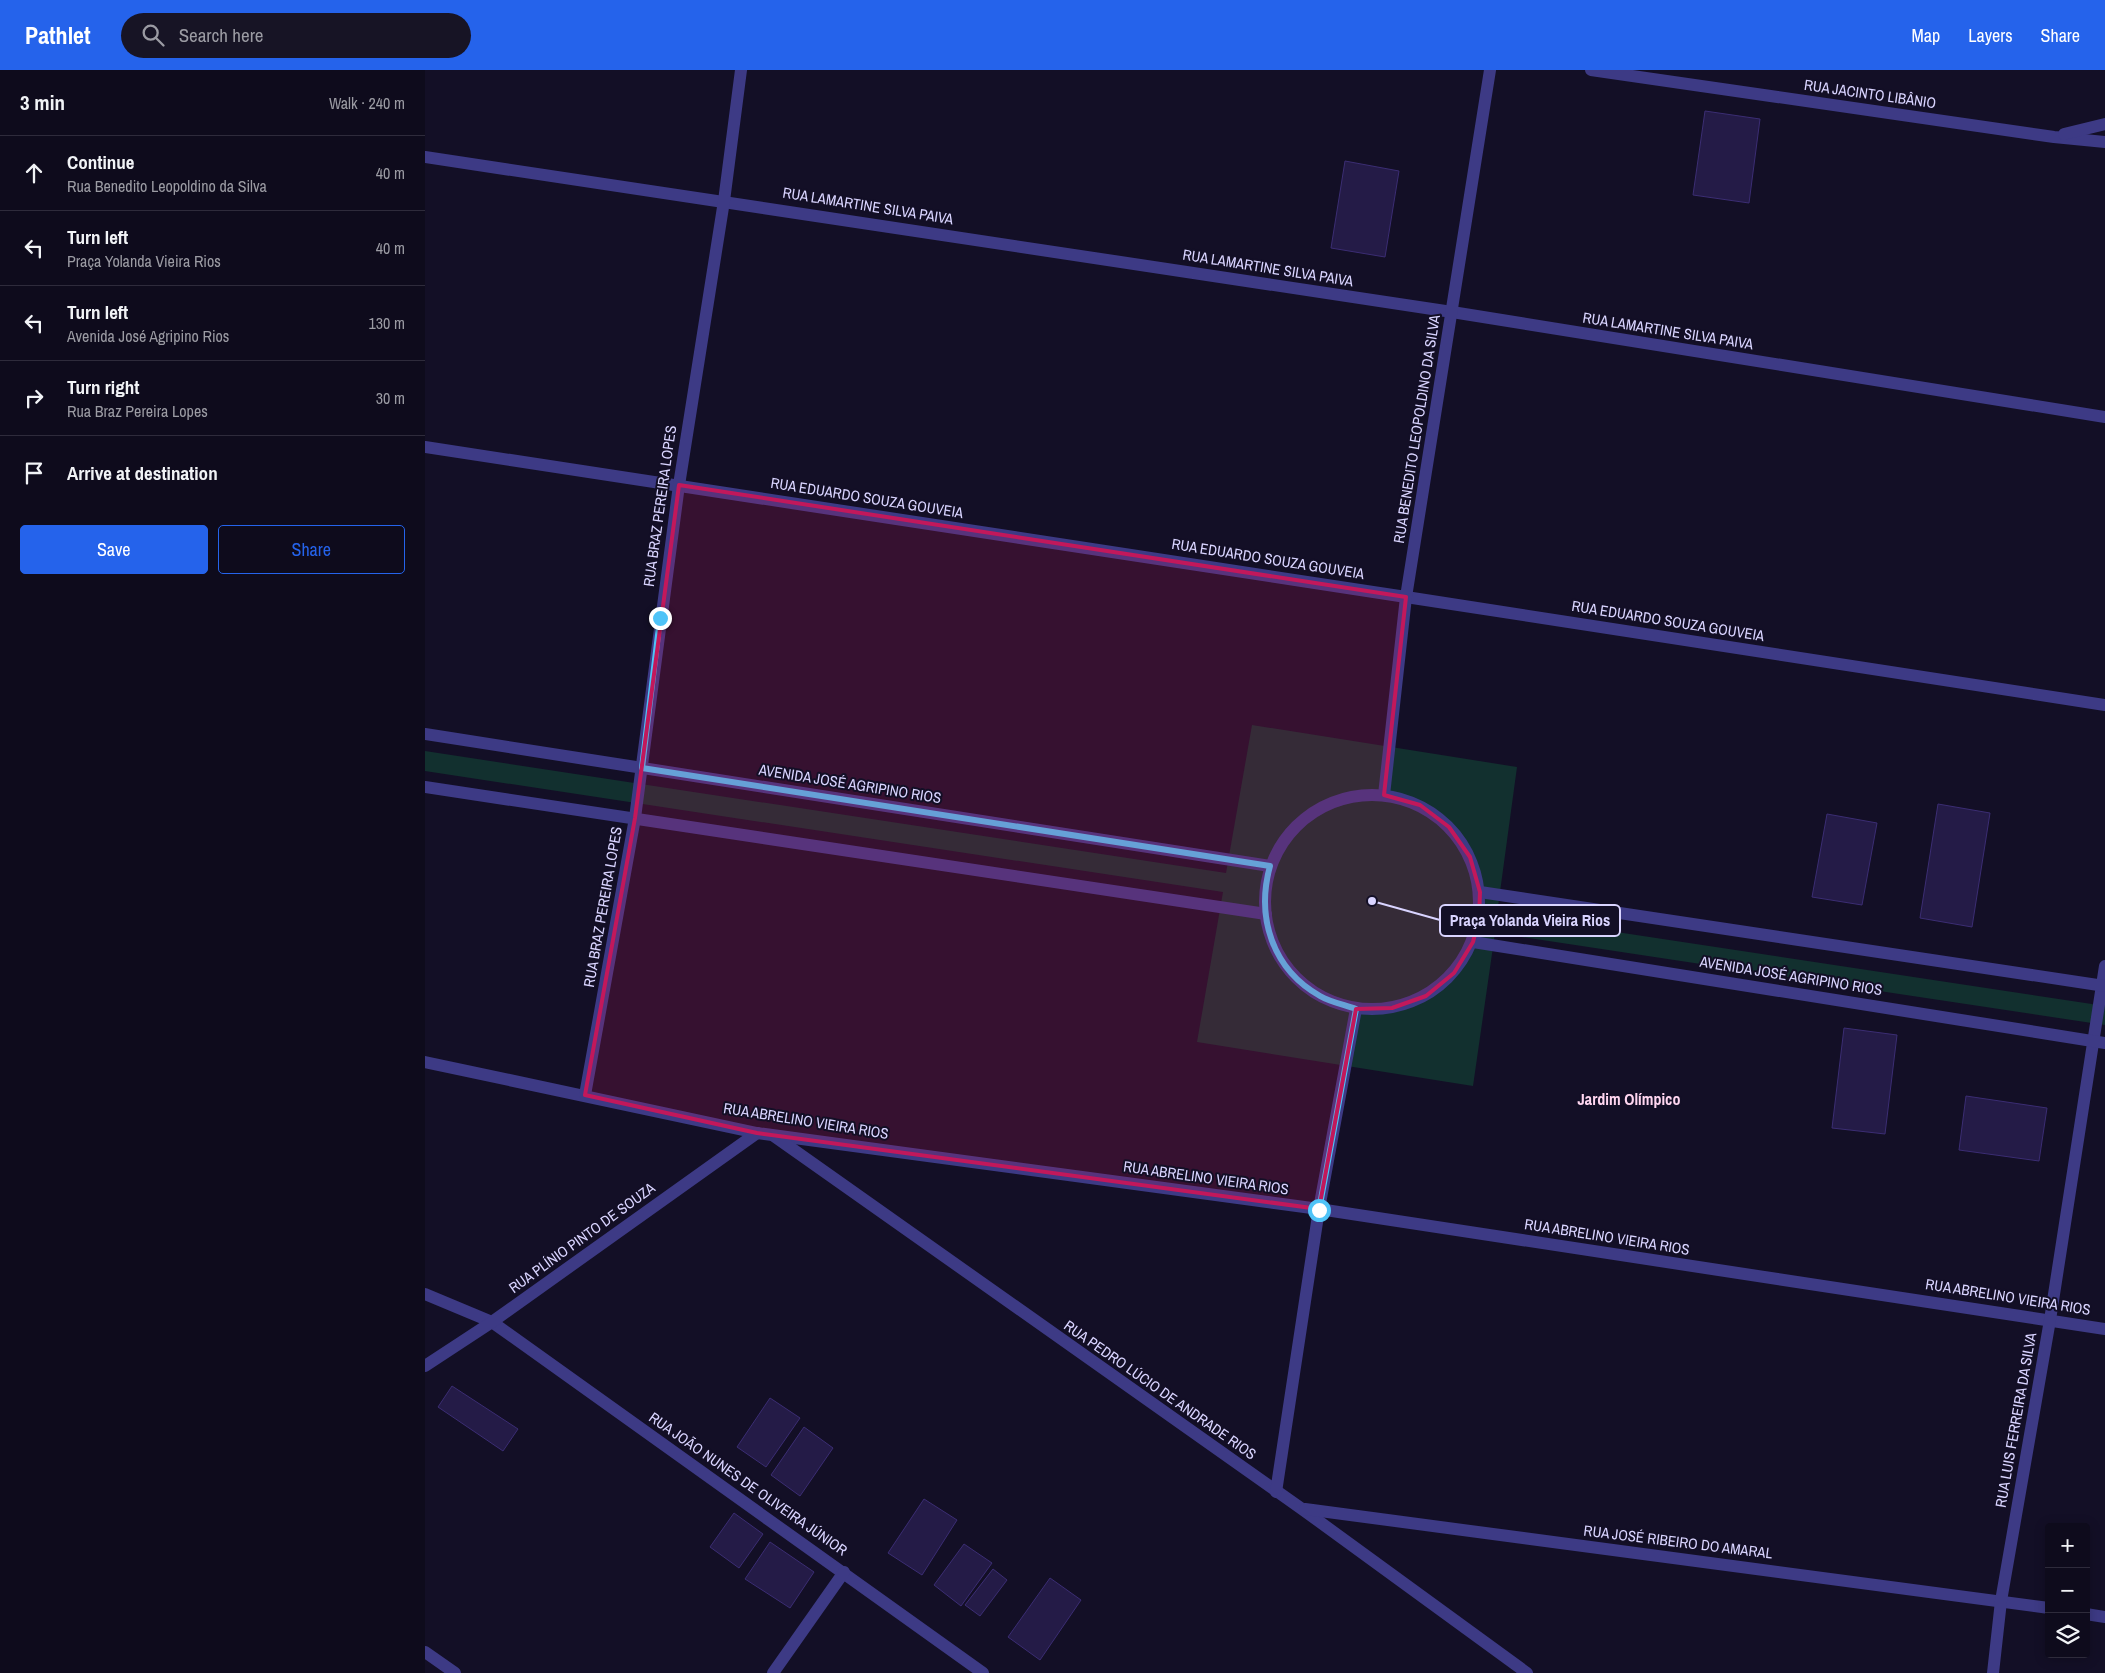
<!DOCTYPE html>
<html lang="en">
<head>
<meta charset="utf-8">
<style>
	:root { --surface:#0e0b1c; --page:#171425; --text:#f1f3f6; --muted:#9b9ba3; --line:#2e2b3b; --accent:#2563eb }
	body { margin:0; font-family:"Archivo Narrow",sans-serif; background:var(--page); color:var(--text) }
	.controls { position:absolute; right:15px; bottom:15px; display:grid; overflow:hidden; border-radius:5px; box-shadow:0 2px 12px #0003 }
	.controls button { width:45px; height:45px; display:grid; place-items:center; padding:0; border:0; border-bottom:1px solid var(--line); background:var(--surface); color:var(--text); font:25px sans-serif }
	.stop { position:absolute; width:15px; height:15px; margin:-11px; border:4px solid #4fc3f7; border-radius:50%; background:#fff }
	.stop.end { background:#4fc3f7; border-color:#fff; box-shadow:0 1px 5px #0008 }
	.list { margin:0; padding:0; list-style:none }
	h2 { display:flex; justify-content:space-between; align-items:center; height:65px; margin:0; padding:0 20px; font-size:21px }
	h2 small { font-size:16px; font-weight:400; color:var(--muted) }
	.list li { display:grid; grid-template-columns:32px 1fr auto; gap:15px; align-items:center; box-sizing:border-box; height:75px; padding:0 20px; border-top:1px solid var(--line) }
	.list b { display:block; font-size:19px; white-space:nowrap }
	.list p { margin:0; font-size:16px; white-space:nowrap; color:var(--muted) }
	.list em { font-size:16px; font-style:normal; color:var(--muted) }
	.actions { display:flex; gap:10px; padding:15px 20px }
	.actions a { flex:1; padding:11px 0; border:1px solid var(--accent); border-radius:5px; text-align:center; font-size:18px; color:var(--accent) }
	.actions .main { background:var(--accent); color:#fff }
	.icon { flex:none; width:28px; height:28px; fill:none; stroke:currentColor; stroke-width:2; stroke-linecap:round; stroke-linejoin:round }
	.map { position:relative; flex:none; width:1680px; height:1603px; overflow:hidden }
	header { display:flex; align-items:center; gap:30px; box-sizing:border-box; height:70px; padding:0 25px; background:var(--accent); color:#fff }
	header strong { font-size:24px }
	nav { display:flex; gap:28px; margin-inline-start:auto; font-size:18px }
	.search { width:350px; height:45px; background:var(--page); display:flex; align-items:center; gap:12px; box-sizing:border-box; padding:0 18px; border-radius:28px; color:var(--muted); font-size:19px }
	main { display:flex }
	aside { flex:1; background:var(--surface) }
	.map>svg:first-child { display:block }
	.green { fill:#12302f }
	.building { fill:#241b47; stroke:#3b2d73 }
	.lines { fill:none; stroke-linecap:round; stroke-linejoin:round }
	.minor { stroke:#3d3a85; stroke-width:12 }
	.tertiary { stroke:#3d3a85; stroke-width:12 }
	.route { stroke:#4fc3f7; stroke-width:6 }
	.marked { fill:#c2185b; fill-opacity:0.2; stroke:#c2185b; stroke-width:4; stroke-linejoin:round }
	.labels { text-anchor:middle; stroke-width:4; stroke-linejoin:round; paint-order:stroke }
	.street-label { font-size:15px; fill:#d9d4ff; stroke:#130f26 }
	.neighbourhood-label { font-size:16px; font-weight:bold; fill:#ffd6f0; stroke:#130f26 }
	.leader { fill:none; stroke:#d9d4ff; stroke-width:2 }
	.callout-dot { fill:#d9d4ff; stroke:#130f26; stroke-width:2 }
	.callout { fill:#130f26; stroke:#d9d4ff; stroke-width:2 }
	.callout-label { font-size:16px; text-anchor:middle; font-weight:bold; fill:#d9d4ff }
</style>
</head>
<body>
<header>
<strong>Pathlet</strong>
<div class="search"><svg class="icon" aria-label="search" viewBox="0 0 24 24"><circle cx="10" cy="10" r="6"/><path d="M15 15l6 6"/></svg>Search here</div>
<nav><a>Map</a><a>Layers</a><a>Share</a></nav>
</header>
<main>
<aside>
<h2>3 min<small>Walk · 240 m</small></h2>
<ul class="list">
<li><svg class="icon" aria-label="ahead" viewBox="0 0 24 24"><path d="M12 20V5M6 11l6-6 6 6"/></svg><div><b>Continue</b><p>Rua Benedito Leopoldino da Silva</p></div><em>40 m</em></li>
<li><svg class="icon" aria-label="left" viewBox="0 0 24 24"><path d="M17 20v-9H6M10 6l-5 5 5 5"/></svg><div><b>Turn left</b><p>Praça Yolanda Vieira Rios</p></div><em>40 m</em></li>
<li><svg class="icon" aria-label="left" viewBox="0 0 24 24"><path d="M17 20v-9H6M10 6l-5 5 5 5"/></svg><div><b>Turn left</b><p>Avenida José Agripino Rios</p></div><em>130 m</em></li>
<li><svg class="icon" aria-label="right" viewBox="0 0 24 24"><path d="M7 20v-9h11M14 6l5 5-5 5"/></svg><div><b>Turn right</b><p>Rua Braz Pereira Lopes</p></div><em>30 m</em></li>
<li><svg class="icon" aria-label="arrive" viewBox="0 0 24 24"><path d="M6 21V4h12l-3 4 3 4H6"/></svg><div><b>Arrive at destination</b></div></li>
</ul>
<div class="actions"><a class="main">Save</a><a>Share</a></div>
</aside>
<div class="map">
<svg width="1680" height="1603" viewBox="0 0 1680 1603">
	<rect width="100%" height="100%" fill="#130f26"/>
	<!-- green -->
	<polygon class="green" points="827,655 1092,697 1072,844 1680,936 1680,955 1070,863 1048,1016 772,972 798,822 0,701 0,681 801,803"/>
	<!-- building -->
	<g class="building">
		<polygon points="1280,41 1335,49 1324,133 1268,125"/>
		<polygon points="920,91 974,101 960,187 906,178"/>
		<polygon points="1513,734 1565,743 1547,857 1495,848"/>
		<polygon points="1402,744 1452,753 1437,835 1387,827"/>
		<polygon points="1419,958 1472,965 1460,1064 1407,1058"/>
		<polygon points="1541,1026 1622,1038 1614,1091 1534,1080"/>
		<polygon points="27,1316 93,1359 78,1381 13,1337"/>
		<polygon points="345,1328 375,1348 341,1397 312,1377"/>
		<polygon points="379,1357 408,1378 375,1426 346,1405"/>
		<polygon points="499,1429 532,1450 497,1505 463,1483"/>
		<polygon points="309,1443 338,1464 314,1498 285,1477"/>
		<polygon points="345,1472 389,1502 365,1538 320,1509"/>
		<polygon points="539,1474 567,1493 536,1536 509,1515"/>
		<polygon points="568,1499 582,1510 555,1546 540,1535"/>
		<polygon points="625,1508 656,1530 615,1590 583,1567"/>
	</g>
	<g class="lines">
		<!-- minor -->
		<g class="minor">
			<polyline points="1166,0 1629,67 1680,72"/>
			<polyline points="1639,64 1680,54"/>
			<polyline points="0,87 1027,242 1680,347"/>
			<polyline points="0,377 981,527 1680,635"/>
			<polyline points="959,725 981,527 1065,0"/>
			<polyline points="0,992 332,1063 894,1139 1680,1259"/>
			<polyline points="160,1025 210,748 254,415 299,131 316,0"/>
			<polyline points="349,1066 877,1439 1102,1603"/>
			<polyline points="0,1224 67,1252 558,1603"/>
			<polyline points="0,1296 67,1252 332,1063"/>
			<polyline points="851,1422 894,1139 931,939"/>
			<polyline points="880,1439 1624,1538"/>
			<polyline points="1661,1544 1680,1547"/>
			<polyline points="0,1582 30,1603"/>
			<polyline points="348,1603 419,1502"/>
			<polyline points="1568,1603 1576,1531 1625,1250 1680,896"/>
		</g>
		<!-- tertiary -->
		<g class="tertiary">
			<polyline points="0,664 845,796"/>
			<polyline points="0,717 841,844"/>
			<circle cx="947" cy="832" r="107"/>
			<polyline points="1055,822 1680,916"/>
			<polyline points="1048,872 1680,973"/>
		</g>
	</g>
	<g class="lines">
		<!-- route -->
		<path class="route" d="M235 548 217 698 845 796C831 847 847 899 895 926 905 932 920 935 931 939L894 1140"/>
	</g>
	<!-- marked area -->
	<path class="marked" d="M254 415 981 527 959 725 995 735 1024 757 1045 787 1055 822 1054 848 1048 872 1029 903 1001 926 967 938 931 939 894 1139 332 1063 160 1025 210 748Z"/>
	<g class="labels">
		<!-- street labels -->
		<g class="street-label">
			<text transform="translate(1445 24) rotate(8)" y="5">RUA JACINTO LIBÂNIO</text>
			<text transform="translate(443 136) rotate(9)" y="5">RUA LAMARTINE SILVA PAIVA</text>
			<text transform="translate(843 198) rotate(9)" y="5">RUA LAMARTINE SILVA PAIVA</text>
			<text transform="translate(1243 261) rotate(9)" y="5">RUA LAMARTINE SILVA PAIVA</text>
			<text transform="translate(992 359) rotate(-81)" y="5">RUA BENEDITO LEOPOLDINO DA SILVA</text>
			<text transform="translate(442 428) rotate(9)" y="5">RUA EDUARDO SOUZA GOUVEIA</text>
			<text transform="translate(235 436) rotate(-82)" y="5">RUA BRAZ PEREIRA LOPES</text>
			<text transform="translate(843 489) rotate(9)" y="5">RUA EDUARDO SOUZA GOUVEIA</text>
			<text transform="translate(1243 551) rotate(9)" y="5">RUA EDUARDO SOUZA GOUVEIA</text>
			<text transform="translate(425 714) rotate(9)" y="5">AVENIDA JOSÉ AGRIPINO RIOS</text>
			<text transform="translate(178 837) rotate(-80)" y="5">RUA BRAZ PEREIRA LOPES</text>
			<text transform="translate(1366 906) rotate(9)" y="5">AVENIDA JOSÉ AGRIPINO RIOS</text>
			<text transform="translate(381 1051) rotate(9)" y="5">RUA ABRELINO VIEIRA RIOS</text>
			<text transform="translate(781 1108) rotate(8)" y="5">RUA ABRELINO VIEIRA RIOS</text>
			<text transform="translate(1182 1167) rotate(9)" y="5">RUA ABRELINO VIEIRA RIOS</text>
			<text transform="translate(157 1168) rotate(-36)" y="5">RUA PLÍNIO PINTO DE SOUZA</text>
			<text transform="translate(1583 1227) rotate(9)" y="5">RUA ABRELINO VIEIRA RIOS</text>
			<text transform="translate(735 1320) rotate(35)" y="5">RUA PEDRO LÚCIO DE ANDRADE RIOS</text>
			<text transform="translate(1591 1350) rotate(-80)" y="5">RUA LUIS FERREIRA DA SILVA</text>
			<text transform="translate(323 1414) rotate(35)" y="5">RUA JOÃO NUNES DE OLIVEIRA JÚNIOR</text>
			<text transform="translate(1253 1472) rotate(7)" y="5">RUA JOSÉ RIBEIRO DO AMARAL</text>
		</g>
		<!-- neighbourhood labels -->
		<g class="neighbourhood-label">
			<text x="1204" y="1035">Jardim Olímpico</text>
		</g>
	</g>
	<!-- callouts -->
	<path class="leader" d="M947 831L1015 850"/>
	<circle class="callout-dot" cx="947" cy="831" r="5"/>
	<rect class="callout" x="1015" y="835" width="180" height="31" rx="5"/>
	<g class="callout-label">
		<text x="1105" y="856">Praça Yolanda Vieira Rios</text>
	</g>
</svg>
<div class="controls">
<button>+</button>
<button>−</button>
<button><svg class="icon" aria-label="layers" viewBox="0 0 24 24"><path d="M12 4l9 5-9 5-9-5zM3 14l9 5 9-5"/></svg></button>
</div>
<div class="stop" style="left:894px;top:1140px"></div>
<div class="stop end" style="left:235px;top:548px"></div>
</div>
</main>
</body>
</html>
